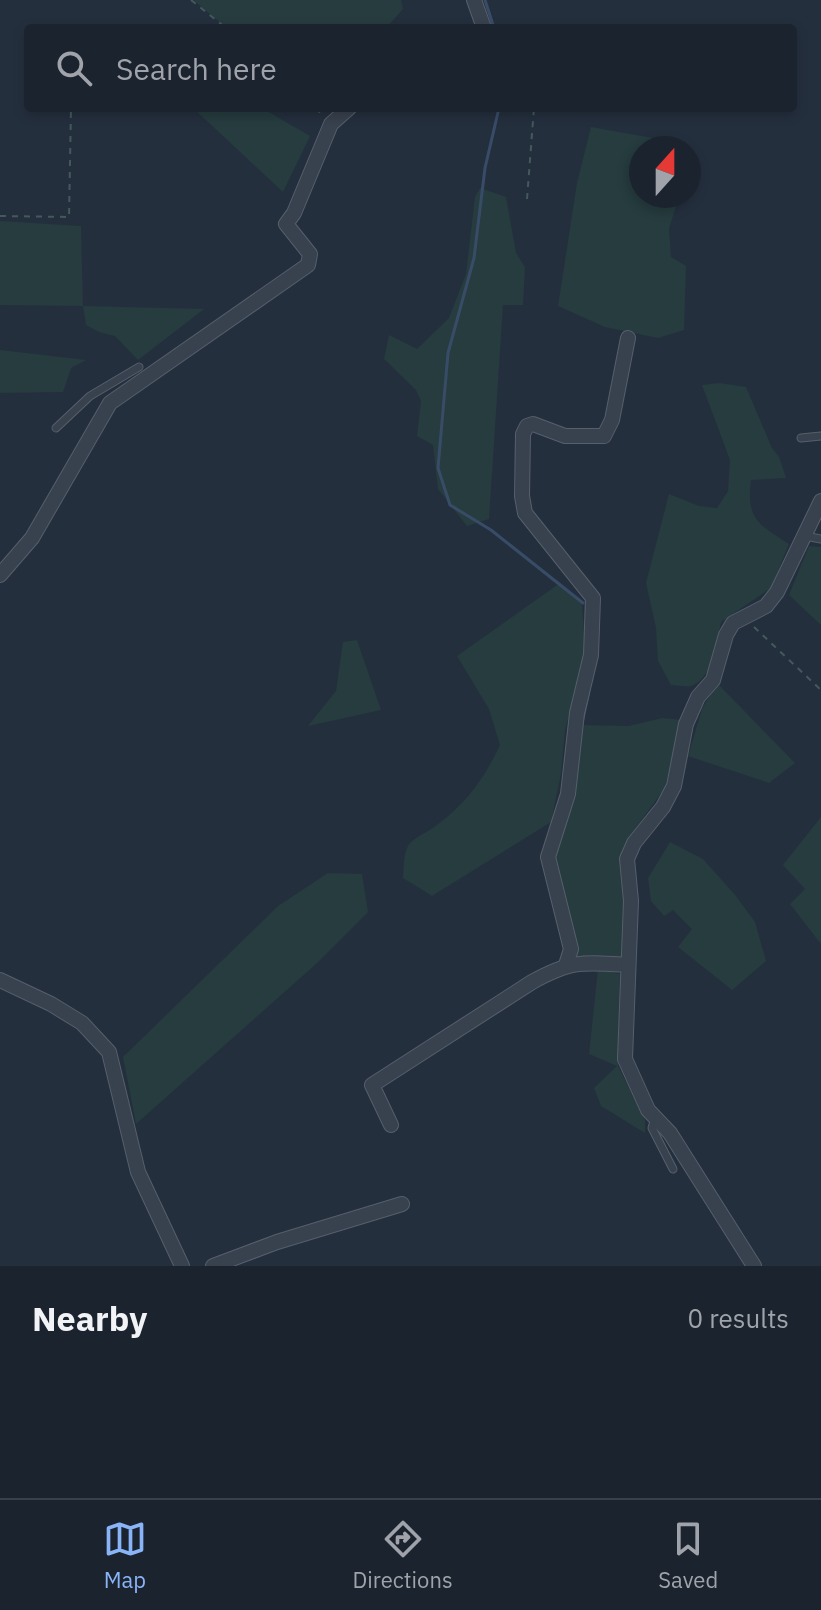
<!DOCTYPE html>
<html lang="en">
<head>
<meta charset="utf-8">
<style>
	:root { --surface:#1b232e; --page:#282f3a; --text:#f1f3f6; --muted:#a0a4aa; --line:#39404a; --accent:#8ab4f8 }
	body { margin:0; font-family:"IBM Plex Sans",sans-serif; background:var(--page); color:var(--text) }
	.compass { position:absolute; left:629px; top:136px; width:72px; height:72px; border-radius:50%; background:var(--surface); box-shadow:0 4px 12px #0003; rotate:21deg }
	.list { margin:0; padding:0; list-style:none }
	h2 { display:flex; justify-content:space-between; align-items:center; height:104px; margin:0; padding:0 32px; font-size:34px }
	h2 small { font-size:26px; font-weight:400; color:var(--muted) }
	.icon { flex:none; width:44px; height:44px; fill:none; stroke:currentColor; stroke-width:2; stroke-linecap:round; stroke-linejoin:round }
	.map { position:relative; flex:none; width:821px; height:1266px; overflow:hidden }
	.search { position:absolute; background:var(--surface); box-shadow:0 4px 12px #0003; left:24px; right:24px; top:24px; height:88px; display:flex; align-items:center; gap:20px; box-sizing:border-box; padding:0 28px; border-radius:8px; color:var(--muted); font-size:30px }
	.sheet { height:232px; background:var(--surface) }
	nav { display:flex; justify-content:space-around; align-items:center; box-sizing:border-box; height:112px; border-top:2px solid var(--line); background:var(--surface); font-size:22px; color:var(--muted) }
	nav a { display:grid; justify-items:center; gap:4px }
	nav .on { color:var(--accent) }
	.map>svg:first-child { display:block }
	.green { fill:#263c3f }
	.lines { fill:none; stroke-linecap:round; stroke-linejoin:round }
	.stream { stroke:#394c67; stroke-width:3 }
	.service-casing { stroke:#565f6c; stroke-width:9 }
	.minor-casing { stroke:#565f6c; stroke-width:16 }
	.path { stroke:#44595c; stroke-width:2; stroke-dasharray:6 6; stroke-linecap:butt }
	.service { stroke:#38414e; stroke-width:7 }
	.minor { stroke:#38414e; stroke-width:14 }
</style>
</head>
<body>
<div class="map">
<svg width="821" height="1266" viewBox="0 0 821 1266">
	<rect width="100%" height="100%" fill="#242f3e"/>
	<!-- green -->
	<g class="green">
		<polygon points="193,0 401,0 403,9 386,28 227,28"/>
		<polygon points="193,108 262,108 310,136 283,192"/>
		<polygon points="591,127 658,139 664,148 641,148 641,196 679,196 669,229 671,257 686,266 684,330 658,338 605,327 558,306 577,183"/>
		<polygon points="480,188 506,197 516,253 525,267 523,305 503,305 489,519 467,526 438,489 433,445 417,436 421,401 416,390 384,359 389,335 417,349 449,318 466,274 475,197"/>
		<polygon points="0,221 81,226 83,306 204,309 138,360 115,336 99,332 86,325 83,306 0,305"/>
		<polygon points="0,350 86,360 71,368 63,392 0,393"/>
		<path d="M719 383 746 387 772 448 779 457 786 478 751 480C746 519 758 524 789 544L771 588 721 622C717 640 713 679 691 686 686 687 677 685 671 685L658 661 656 628 646 583 669 494 699 506 717 508 728 491 730 460 702 385Z"/>
		<polygon points="809,546 821,547 821,625 789,595"/>
		<path d="M560 583 582 602 585 648 565 731 561 774 551 822 432 896 403 878C404 866 403 850 411 842 419 835 430 831 438 824 467 803 485 777 500 745L489 709 457 656Z"/>
		<polygon points="357,640 381,710 308,726 336,691 343,642"/>
		<polygon points="717,683 795,763 769,783 688,756 702,709"/>
		<polygon points="662,718 682,720 665,788 626,841 619,860 624,888 622,959 578,956 554,857 576,795 580,725 629,726"/>
		<polygon points="821,817 821,944 790,904 805,889 783,865"/>
		<polygon points="670,842 703,859 736,896 755,922 766,961 732,990 678,947 692,929 673,910 664,916 651,901 648,878"/>
		<polygon points="328,873 362,874 368,912 316,964 136,1124 123,1057 278,906"/>
		<polygon points="598,969 620,974 618,1066 645,1120 645,1133 601,1106 594,1088 617,1066 589,1054"/>
	</g>
	<g class="lines">
		<!-- stream -->
		<g class="stream">
			<polyline points="485,0 494,28"/>
			<polyline points="499,108 485,168 474,258 448,353 438,468 450,505 491,530 583,603"/>
			<polyline points="583,719 589,691"/>
		</g>
		<defs>
			<g id="service">
				<polyline points="56,428 90,396 139,367"/>
				<polyline points="801,438 821,436"/>
				<polyline points="805,536 821,539"/>
				<polyline points="655,1119 652,1128 673,1169"/>
			</g>
			<g id="minor">
				<polyline points="474,0 484,28"/>
				<polyline points="0,575 32,538 110,403 308,265 310,254 286,224 294,213 331,124 349,108"/>
				<polyline points="566,965 571,949 548,857 568,794 577,713 591,655 593,598 525,513 522,496 523,434 527,426 533,424 565,436 604,436 612,420 628,338"/>
				<polyline points="0,980 51,1004 82,1023 109,1052 138,1172 182,1266"/>
				<path d="M391 1125 372 1085 532 982C572 960 583 962 628 965"/>
				<polyline points="213,1266 277,1242 402,1204"/>
				<polyline points="754,1266 670,1133 648,1110 625,1059 631,901 627,859 634,843 663,807 674,786 686,724 698,697 713,680 726,635 733,623 766,606 777,592 821,501"/>
			</g>
		</defs>
		<!-- service casing -->
		<use href="#service" class="service-casing"/>
		<!-- minor casing -->
		<use href="#minor" class="minor-casing"/>
		<!-- path -->
		<g class="path">
			<polyline points="191,0 226,28"/>
			<polyline points="73,28 73,27"/>
			<polyline points="316,108 323,116"/>
			<polyline points="527,199 534,108"/>
			<polyline points="0,216 69,217 71,108"/>
			<polyline points="754,627 821,690"/>
		</g>
		<!-- service -->
		<use href="#service" class="service"/>
		<!-- minor -->
		<use href="#minor" class="minor"/>
	</g>
</svg>
<svg class="compass" viewBox="-18 -18 36 36"><path d="M0-13l5 13h-10z" fill="#e53935"/><path d="M0 13l5-13h-10z" fill="#a0a4aa"/></svg>
<div class="search"><svg class="icon" aria-label="search" viewBox="0 0 24 24"><circle cx="10" cy="10" r="6"/><path d="M15 15l6 6"/></svg>Search here</div>
</div>
<section class="sheet">
<h2>Nearby<small>0 results</small></h2>
<ul class="list">
</ul>
</section>
<nav>
<a class="on"><svg class="icon" aria-label="map" viewBox="0 0 24 24"><path d="M3 6l6-2 6 2 6-2v14l-6 2-6-2-6 2zM9 4v14M15 6v14"/></svg>Map</a>
<a><svg class="icon" aria-label="directions" viewBox="0 0 24 24"><path d="M12 3l9 9-9 9-9-9zM9 14v-3h6M13 9l2 2-2 2"/></svg>Directions</a>
<a><svg class="icon" aria-label="saved" viewBox="0 0 24 24"><path d="M7 4h10v16l-5-4-5 4z"/></svg>Saved</a>
</nav>
</body>
</html>
